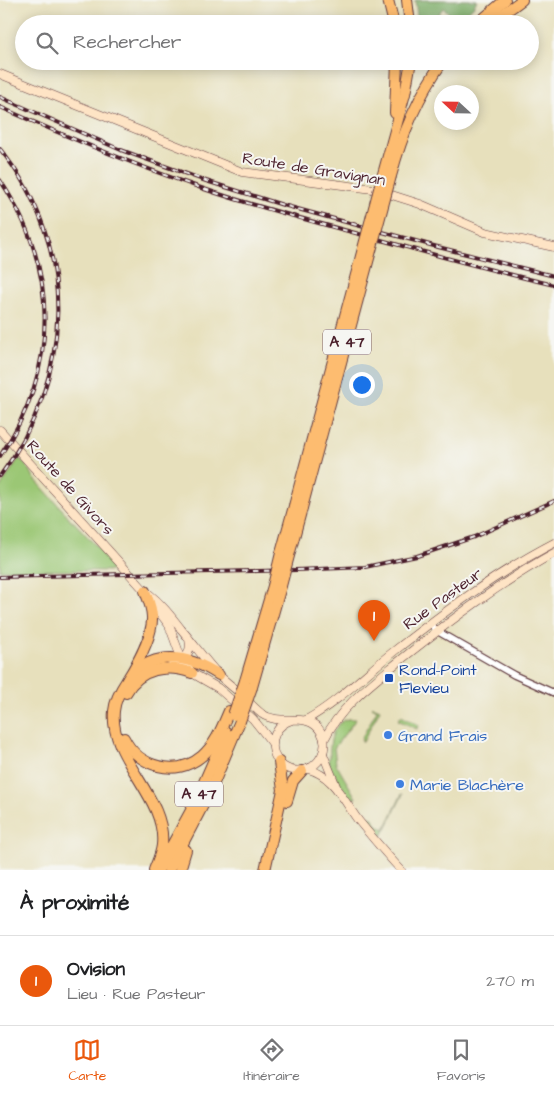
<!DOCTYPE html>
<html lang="fr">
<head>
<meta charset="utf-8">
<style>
	:root { --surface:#fff; --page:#f2f2f2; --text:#202124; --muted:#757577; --line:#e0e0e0; --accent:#ea580c }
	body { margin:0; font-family:"Architects Daughter",sans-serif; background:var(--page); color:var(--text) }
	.compass { position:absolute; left:434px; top:85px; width:45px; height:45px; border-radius:50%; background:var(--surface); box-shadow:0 2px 12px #0003; rotate:292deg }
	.you { position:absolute; left:361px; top:384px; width:18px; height:18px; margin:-12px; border:4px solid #fff; border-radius:50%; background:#1a73e8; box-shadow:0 0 0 8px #1a73e833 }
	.badge { display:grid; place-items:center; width:32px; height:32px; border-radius:50%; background:var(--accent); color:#fff; font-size:16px; font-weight:700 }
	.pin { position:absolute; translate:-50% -41px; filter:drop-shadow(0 1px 2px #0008) }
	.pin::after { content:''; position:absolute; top:26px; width:18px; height:15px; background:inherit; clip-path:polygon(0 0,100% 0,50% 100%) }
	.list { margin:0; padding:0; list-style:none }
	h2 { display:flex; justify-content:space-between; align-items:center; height:65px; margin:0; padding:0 20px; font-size:21px }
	h2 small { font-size:16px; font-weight:400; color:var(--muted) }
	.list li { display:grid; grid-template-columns:32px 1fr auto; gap:15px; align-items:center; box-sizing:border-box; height:90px; padding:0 20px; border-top:1px solid var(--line) }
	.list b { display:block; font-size:19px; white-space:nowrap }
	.list p { margin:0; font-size:16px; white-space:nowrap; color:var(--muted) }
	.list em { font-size:16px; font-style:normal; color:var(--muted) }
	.icon { flex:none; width:28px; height:28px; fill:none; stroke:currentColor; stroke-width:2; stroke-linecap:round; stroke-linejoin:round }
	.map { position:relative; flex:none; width:554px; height:870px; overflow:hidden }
	.search { position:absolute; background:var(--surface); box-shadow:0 2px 12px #0003; left:15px; right:15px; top:15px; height:55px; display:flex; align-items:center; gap:12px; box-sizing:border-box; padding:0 18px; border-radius:28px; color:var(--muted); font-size:19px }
	.sheet { height:155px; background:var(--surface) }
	nav { display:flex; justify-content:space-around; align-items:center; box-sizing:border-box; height:70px; border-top:1px solid var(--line); background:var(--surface); font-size:14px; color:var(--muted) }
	nav a { display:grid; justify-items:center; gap:2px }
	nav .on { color:var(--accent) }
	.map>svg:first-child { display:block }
	.green { fill:#9bc774; stroke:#727350 }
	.forest { fill:#7cac66; stroke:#636648 }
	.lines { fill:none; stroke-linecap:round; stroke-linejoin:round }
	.street-casing { stroke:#623c41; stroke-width:8 }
	.secondary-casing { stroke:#623c41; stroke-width:9 }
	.highway-casing { stroke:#623c41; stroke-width:12 }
	.street { stroke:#fff; stroke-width:5.5 }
	.secondary { stroke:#fee4c5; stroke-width:8 }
	.highway { stroke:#fdbc6f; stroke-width:10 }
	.rail-casing { stroke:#4a1f2b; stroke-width:4 }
	.rail { stroke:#f6f6f2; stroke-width:2; stroke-dasharray:5.5; stroke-linecap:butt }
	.highway-bridge-casing { stroke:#623c41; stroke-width:12; stroke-linecap:butt }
	.highway-bridge { stroke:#fdbc6f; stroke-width:10 }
	.transit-dot { fill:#1a4fb4; stroke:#f6f6f2; stroke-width:2 }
	.shop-dot { fill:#3f7fe0; stroke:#f6f6f2; stroke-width:2 }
	.labels { text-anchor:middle; stroke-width:4; stroke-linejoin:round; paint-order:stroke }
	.shield { fill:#f6f6f2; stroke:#7e6067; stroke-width:1 }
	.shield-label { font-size:15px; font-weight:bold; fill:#4a1f2b }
	.street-label { font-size:16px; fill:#4a1f2b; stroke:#f6f6f2 }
	.transit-label { font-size:16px; fill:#164399; stroke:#f6f6f2; text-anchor:start }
	.shop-label { font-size:16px; fill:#366cbe; stroke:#f6f6f2; text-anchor:start }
</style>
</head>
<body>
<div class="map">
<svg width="554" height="870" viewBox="0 0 554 870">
	<rect width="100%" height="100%" fill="#f6f6f2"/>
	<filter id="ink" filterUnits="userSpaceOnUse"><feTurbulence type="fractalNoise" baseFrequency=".02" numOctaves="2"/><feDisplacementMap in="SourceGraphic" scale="10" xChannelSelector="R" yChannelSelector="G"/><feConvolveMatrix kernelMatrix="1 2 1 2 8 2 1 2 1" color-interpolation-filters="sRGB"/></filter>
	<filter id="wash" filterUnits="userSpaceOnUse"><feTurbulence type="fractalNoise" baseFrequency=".0096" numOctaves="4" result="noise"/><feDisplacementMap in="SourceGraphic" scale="20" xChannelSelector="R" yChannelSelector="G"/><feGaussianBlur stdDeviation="1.12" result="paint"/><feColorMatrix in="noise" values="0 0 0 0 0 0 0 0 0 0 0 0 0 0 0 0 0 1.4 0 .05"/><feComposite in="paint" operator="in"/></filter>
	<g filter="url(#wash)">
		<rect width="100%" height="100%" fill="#e7e0bc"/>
		<!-- green -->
		<g class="green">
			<polygon points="19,458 30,470 34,478 68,516 72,522 74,522 119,571 0,570 0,488"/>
			<polygon points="373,706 380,709 363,742 361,739 377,710 372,707"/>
			<polygon points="401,716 419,725 417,729 398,720"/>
			<path d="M347 719H356L334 748 336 764 356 798 350 799 330 767 328 759 330 758C329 743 332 724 347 719Z"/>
			<polygon points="402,794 403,794 382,836 373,826 367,816 372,817 377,825 385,829"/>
		</g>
		<!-- forest -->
		<polygon class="forest" points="415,0 477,0 474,6 455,24 442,24 449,13 443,8 438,15 434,17 433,24 418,24"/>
	</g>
	<g filter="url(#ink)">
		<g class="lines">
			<defs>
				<polyline id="street" points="431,624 437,631 514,675 554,693"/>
				<g id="secondary">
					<polyline points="0,74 242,172 373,189 420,204 485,232 554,247"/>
					<polyline points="0,430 145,591 153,604 169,625 180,655 192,673 218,688 253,719 273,744"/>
					<path d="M148 593C161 603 171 616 181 629 194 644 206 662 220 676 226 682 233 687 240 693 247 700 254 708 262 714 281 727 308 710 321 732 330 747 320 767 303 770 271 776 260 730 292 720"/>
					<path d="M168 668C181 662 193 656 189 639"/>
					<path d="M306 720C338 702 364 675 393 652 444 612 496 573 554 543"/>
					<path d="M324 740C341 705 374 682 403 658 451 620 500 583 554 553"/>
					<polyline points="323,754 336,786"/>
					<path d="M308 769C334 776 343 800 358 820 372 837 386 854 401 870"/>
				</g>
				<g id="highway">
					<polyline points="388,0 394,24"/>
					<polyline points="407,0 410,24"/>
					<polyline points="477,24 505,0"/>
					<polyline points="489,24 522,0"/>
					<polyline points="395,113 397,61"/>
					<polyline points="383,174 405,94 411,61"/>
					<path d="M391 176C402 134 418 96 443 61"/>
					<polyline points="290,552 302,508"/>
					<polyline points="281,553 294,506"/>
					<path d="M145 591C148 599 152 608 152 617 153 635 137 664 127 680 121 689 115 699 114 711 109 759 167 797 162 845 161 854 157 862 154 870"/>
					<path d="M131 675C159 649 190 656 219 675"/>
					<polyline points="245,681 273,586"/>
					<polyline points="252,687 281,586"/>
					<path d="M126 693C140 668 167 664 192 673"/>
					<path d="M124 738C138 767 176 778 202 756 216 744 222 727 229 711"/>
					<polyline points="287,801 293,781 302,771"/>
					<polyline points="159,869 194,805 226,732"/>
					<polyline points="169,870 211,790 240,721"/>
					<polyline points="180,870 186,850"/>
					<polyline points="265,870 283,790 279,762"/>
				</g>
			</defs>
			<!-- street casing -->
			<use href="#street" class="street-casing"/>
			<!-- secondary casing -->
			<use href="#secondary" class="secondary-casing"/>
			<!-- highway casing -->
			<use href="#highway" class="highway-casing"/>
			<!-- street -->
			<use href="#street" class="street"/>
			<!-- secondary -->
			<use href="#secondary" class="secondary"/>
			<!-- highway -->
			<use href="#highway" class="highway"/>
			<defs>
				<g id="rail">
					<polyline points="0,97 121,150 206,181 283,205 434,246 554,276"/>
					<path d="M0 107C67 137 134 165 204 189 260 208 317 223 374 238 434 255 494 271 554 285"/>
					<path d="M0 149C79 247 74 377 0 476"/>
					<path d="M0 180C59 268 60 368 0 456"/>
					<polyline points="0,577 296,570 365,567 417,556 474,537 554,501"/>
				</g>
			</defs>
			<!-- rail casing -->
			<use href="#rail" class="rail-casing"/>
			<!-- rail -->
			<use href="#rail" class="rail"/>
			<defs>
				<g id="highway-bridge">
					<polyline points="294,506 383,174"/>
					<polyline points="302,508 391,176"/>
					<polyline points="273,586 281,553"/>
					<polyline points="281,586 290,552"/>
					<polyline points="233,715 245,681"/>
					<polyline points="240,721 252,687"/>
				</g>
			</defs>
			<!-- highway-bridge casing -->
			<use href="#highway-bridge" class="highway-bridge-casing"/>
			<!-- highway-bridge -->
			<use href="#highway-bridge" class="highway-bridge"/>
		</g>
	</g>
	<!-- markers -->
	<rect class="transit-dot" x="384" y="673" width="10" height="10" rx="2.5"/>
	<g class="shop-dot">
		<circle cx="388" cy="735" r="5"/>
		<circle cx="400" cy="784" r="5"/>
	</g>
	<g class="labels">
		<!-- shield labels -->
		<g class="shield">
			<rect x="323" y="329.5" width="48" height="25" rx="4"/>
			<rect x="175" y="781.5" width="48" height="25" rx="4"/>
		</g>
		<g class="shield-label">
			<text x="347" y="347">A 47</text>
			<text x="199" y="799">A 47</text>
		</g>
		<!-- street labels -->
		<g class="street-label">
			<text transform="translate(314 168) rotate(9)" y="6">Route de Gravignan</text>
			<text transform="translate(71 487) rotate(48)" y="6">Route de Givors</text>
			<text transform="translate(442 598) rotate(-36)" y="6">Rue Pasteur</text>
		</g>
		<!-- transit labels -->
		<g class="transit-label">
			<text x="399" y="675">Rond-Point<tspan x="399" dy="18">Flevieu</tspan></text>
		</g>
		<!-- shop labels -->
		<g class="shop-label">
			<text x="398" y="741">Grand Frais</text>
			<text x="410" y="790">Marie Blachère</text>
		</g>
	</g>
</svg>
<svg class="compass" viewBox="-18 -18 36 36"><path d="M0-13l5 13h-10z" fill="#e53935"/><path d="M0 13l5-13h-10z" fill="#757577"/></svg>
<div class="you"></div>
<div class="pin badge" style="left:374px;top:641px">1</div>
<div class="search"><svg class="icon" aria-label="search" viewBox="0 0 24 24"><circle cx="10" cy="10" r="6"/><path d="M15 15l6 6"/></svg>Rechercher</div>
</div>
<section class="sheet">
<h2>À proximité<small></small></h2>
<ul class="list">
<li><span class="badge">1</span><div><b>Ovision</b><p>Lieu · Rue Pasteur</p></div><em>270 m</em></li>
</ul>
</section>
<nav>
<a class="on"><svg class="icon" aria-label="map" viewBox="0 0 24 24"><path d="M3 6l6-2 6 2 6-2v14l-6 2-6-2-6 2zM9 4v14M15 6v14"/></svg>Carte</a>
<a><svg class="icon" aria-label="directions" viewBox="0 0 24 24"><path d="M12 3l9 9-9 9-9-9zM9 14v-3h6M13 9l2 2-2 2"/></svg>Itinéraire</a>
<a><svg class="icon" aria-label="saved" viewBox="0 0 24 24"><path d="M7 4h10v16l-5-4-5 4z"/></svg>Favoris</a>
</nav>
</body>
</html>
